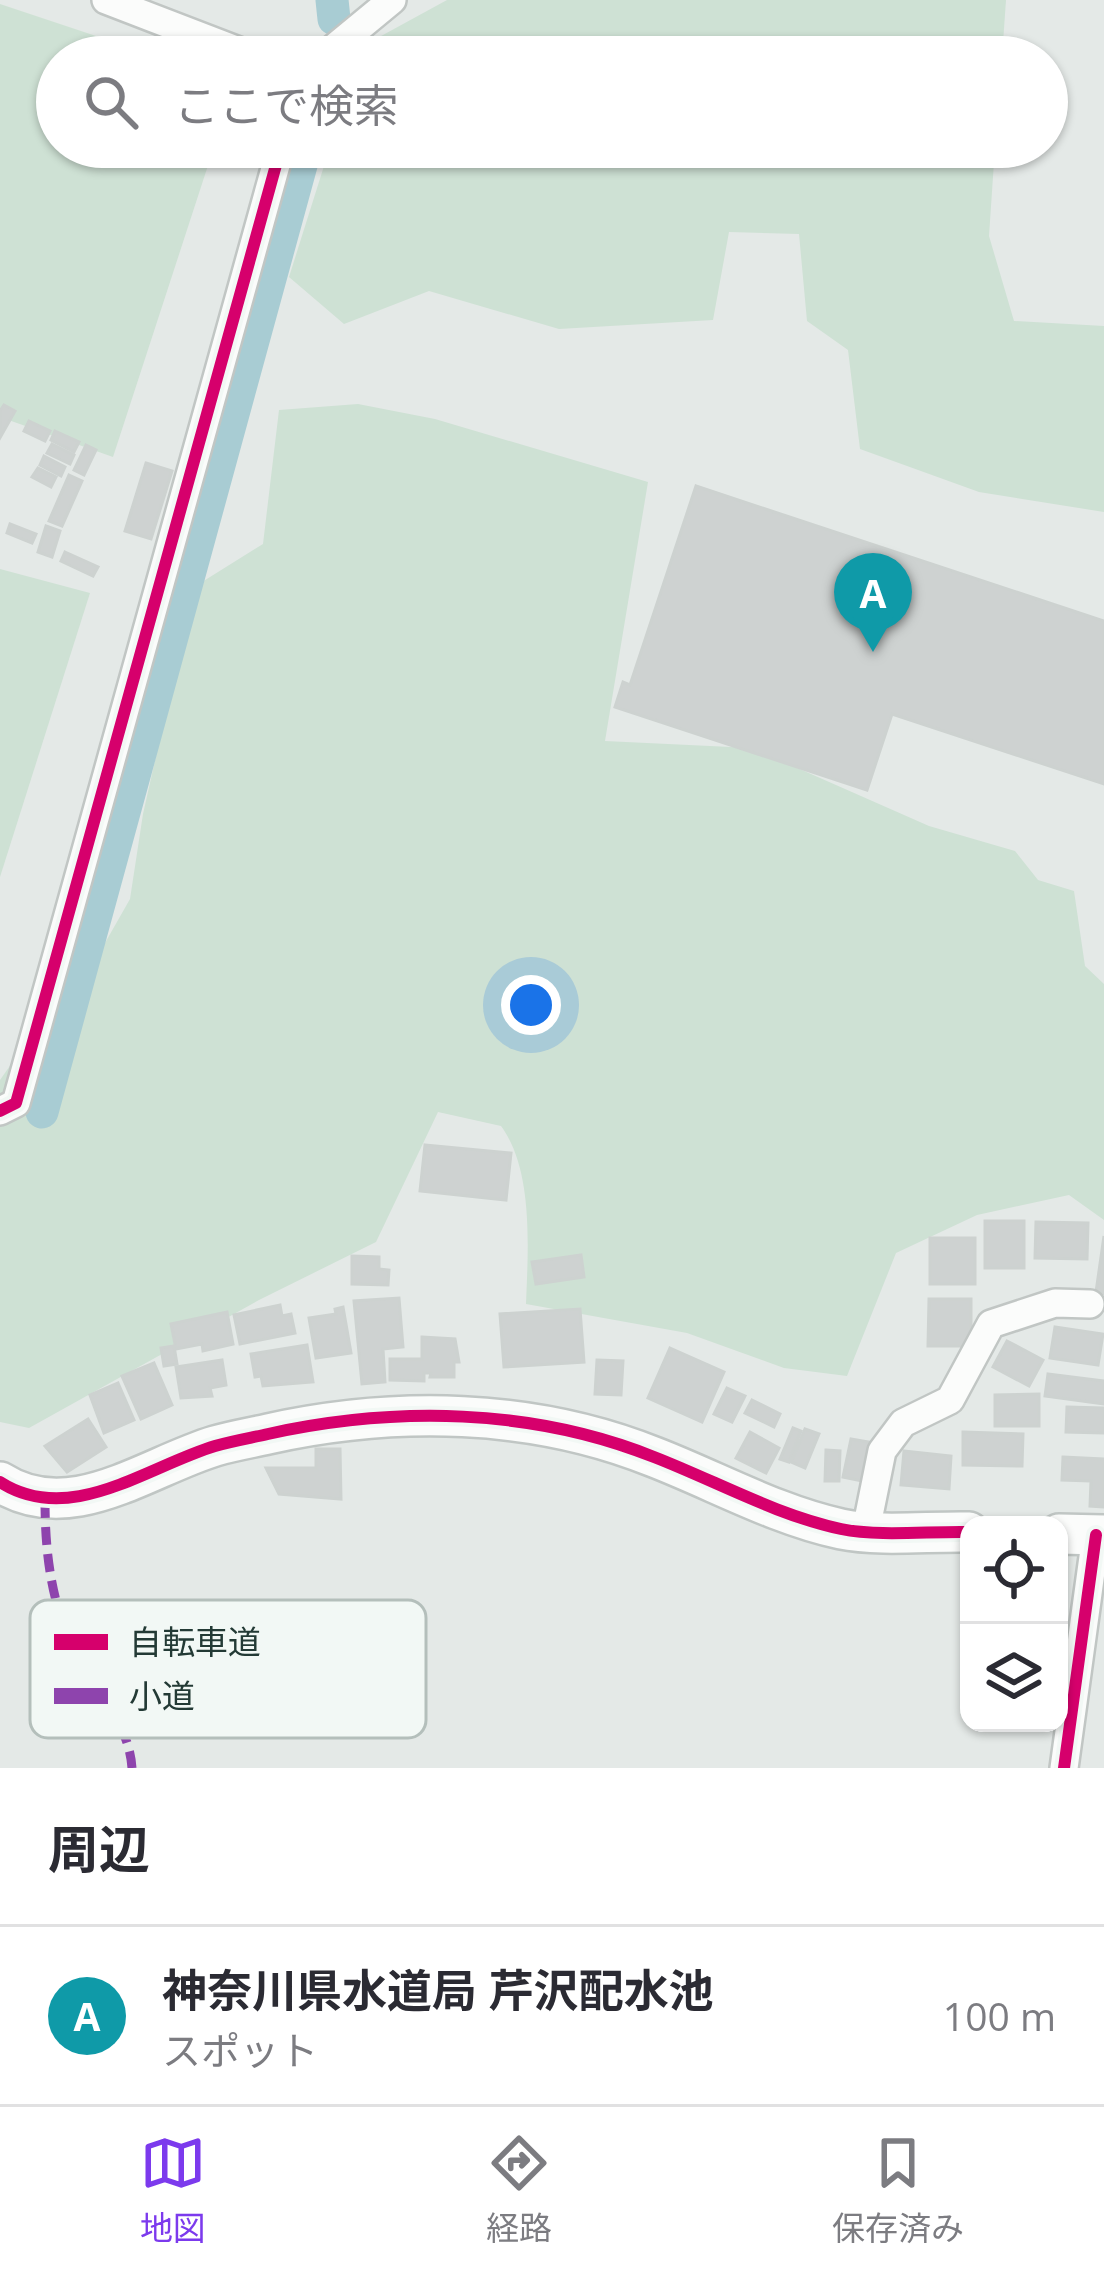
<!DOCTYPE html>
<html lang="ja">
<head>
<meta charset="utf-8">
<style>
	:root { --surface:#fff; --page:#f2f2f3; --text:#2b2b33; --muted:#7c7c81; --line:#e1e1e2; --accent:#7c3aed }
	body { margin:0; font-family:"Open Sans","Noto Sans JP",sans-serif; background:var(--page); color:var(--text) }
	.controls { position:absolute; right:36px; bottom:36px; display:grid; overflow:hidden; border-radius:24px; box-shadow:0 3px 9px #0004 }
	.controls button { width:108px; height:108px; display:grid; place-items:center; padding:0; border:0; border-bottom:3px solid var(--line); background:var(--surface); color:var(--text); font:60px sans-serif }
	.you { position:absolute; left:531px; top:1005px; width:42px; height:42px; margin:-30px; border:9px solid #fff; border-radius:50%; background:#1a73e8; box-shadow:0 0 0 18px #1a73e833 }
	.badge { display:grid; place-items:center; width:78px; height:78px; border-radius:50%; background:var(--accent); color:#fff; font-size:39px; font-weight:700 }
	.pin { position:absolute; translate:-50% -99px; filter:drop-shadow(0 3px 6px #0008) }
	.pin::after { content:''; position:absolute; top:63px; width:42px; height:36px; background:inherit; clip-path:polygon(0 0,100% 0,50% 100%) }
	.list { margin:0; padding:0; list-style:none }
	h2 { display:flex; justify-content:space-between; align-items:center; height:156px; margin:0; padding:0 48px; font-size:51px }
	h2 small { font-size:39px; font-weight:400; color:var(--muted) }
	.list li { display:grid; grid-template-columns:78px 1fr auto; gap:36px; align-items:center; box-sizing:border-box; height:180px; padding:0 48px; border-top:3px solid var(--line) }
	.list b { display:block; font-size:45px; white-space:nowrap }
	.list p { margin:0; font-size:39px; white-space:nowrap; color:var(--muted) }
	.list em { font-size:39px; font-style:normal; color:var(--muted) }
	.icon { flex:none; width:66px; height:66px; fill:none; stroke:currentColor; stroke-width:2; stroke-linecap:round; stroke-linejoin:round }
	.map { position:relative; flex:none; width:1104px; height:1768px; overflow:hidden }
	.search { position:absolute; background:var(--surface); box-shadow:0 3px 9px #0004; left:36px; right:36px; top:36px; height:132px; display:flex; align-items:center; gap:30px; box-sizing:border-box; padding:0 42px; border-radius:66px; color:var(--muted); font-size:45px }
	.sheet { height:336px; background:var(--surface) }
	nav { display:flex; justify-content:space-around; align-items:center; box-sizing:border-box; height:168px; border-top:3px solid var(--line); background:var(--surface); font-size:33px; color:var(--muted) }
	nav a { display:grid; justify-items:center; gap:6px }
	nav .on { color:var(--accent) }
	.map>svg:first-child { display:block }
	.green { fill:#cee1d4 }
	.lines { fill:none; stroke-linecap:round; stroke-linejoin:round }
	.canal { stroke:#a8ccd3; stroke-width:33 }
	.building { fill:#ced2d1; stroke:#cdd2d0; stroke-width:3 }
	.street-casing { stroke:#c1c6c4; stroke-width:32 }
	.secondary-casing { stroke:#c0c6c4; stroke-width:44 }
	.street { stroke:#fbfcfb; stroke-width:27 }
	.secondary { stroke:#fbfcfb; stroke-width:39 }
	.quiet { stroke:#8e44ad; stroke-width:9; stroke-dasharray:18 9; stroke-linecap:butt }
	.cycleway-casing { stroke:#f2f8f5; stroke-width:20 }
	.cycleway { stroke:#d6006c; stroke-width:12 }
	.key { fill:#f2f8f5; stroke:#b4bfbb; stroke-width:3 }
	.key-label { font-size:33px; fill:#233a35 }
</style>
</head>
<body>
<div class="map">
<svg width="1104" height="1768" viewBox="0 0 1104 1768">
	<rect width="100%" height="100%" fill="#e4e9e7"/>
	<!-- green -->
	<g class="green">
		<polygon points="447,0 1006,0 1002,57 358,57 361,47"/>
		<polygon points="0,4 159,57 57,57 57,147 214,147 113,457 0,417"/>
		<polygon points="330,147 995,147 989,236 1014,321 1104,326 1104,512 979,492 860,449 848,350 807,321 799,234 729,232 713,320 559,329 429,291 344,324 289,277"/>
		<path d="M358 404 435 419 648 482 605 741 752 748 929 826 1015 851 1038 880 1074 891 1085 966 1104 984V1220L1069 1195 977 1215 896 1253 847 1376 784 1368 687 1333 526 1304C528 1250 534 1171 501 1126L438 1112 376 1242 259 1300 29 1428 0 1422V1080L70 980 101 950 130 899 143 814 194 587 263 544 279 410Z"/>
		<polygon points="0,569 90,593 0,877"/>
	</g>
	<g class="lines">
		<!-- canal -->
		<g class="canal">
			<polyline points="332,0 334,19"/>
			<polyline points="42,1112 306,147"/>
		</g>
	</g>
	<!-- building -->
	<g class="building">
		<polygon points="4,405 15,411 1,436 0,411"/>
		<polygon points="29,421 50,431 45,441 24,431"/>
		<polygon points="55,431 79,442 74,452 51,440"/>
		<polygon points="52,444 74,455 70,464 47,453"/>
		<polygon points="86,445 96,450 84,475 74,470"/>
		<polygon points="44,456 65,467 61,476 40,465"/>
		<polygon points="146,463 172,471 151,539 125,531"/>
		<polygon points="38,468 56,477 51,487 32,477"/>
		<polygon points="69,475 82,481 62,526 49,521"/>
		<polygon points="696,486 1104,621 1104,784 892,714 867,790 615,707 623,682 630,685"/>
		<polygon points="10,524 36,534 32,543 7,533"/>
		<polygon points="46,526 60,531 52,557 38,552"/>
		<polygon points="65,552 98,567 93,576 61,561"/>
		<polygon points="425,1145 511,1153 506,1200 420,1191"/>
		<rect x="985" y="1221" width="39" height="47"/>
		<polygon points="1036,1222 1088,1223 1087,1259 1035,1258"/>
		<polygon points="1104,1236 1104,1294 1096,1292"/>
		<rect x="930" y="1238" width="45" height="46"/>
		<polygon points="581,1255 584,1277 536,1284 532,1262"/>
		<polygon points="352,1256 379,1257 379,1269 389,1270 388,1285 352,1284"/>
		<polygon points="399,1298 403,1347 383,1349 385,1382 362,1384 354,1301"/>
		<polygon points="929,1299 971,1299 971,1346 928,1346"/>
		<polygon points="280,1305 282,1316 291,1314 295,1333 240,1344 234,1315"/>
		<polygon points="343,1307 351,1353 316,1358 309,1318 336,1314 335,1309"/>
		<polygon points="580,1309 584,1362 504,1367 500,1314"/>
		<polygon points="227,1312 233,1344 203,1351 202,1344 176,1349 171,1324"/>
		<polygon points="1055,1327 1103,1334 1098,1365 1050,1358"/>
		<polygon points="422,1337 455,1339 459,1362 454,1362 454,1377 430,1377 431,1373 424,1373 424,1381 390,1380 390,1359 422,1359"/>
		<polygon points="1007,1341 1043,1360 1029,1386 993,1367"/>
		<polygon points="307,1345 313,1382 263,1386 261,1376 255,1377 251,1354"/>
		<polygon points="174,1346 177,1364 164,1366 161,1348"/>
		<polygon points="670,1348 724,1372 702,1422 648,1398"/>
		<polygon points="222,1360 226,1385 210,1388 212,1396 181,1398 176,1367"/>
		<polygon points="597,1360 623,1361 621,1395 595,1394"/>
		<polygon points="154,1363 172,1405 141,1419 122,1376"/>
		<polygon points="1048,1374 1104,1381 1104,1404 1045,1396"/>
		<polygon points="118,1383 134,1420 104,1433 90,1395"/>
		<polygon points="727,1388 745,1396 732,1422 714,1414"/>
		<polygon points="1039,1394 1039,1426 995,1426 995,1395"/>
		<polygon points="752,1400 780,1414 774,1427 745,1413"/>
		<polygon points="1067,1407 1104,1408 1104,1433 1066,1432"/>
		<polygon points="88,1419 106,1447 67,1472 45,1446"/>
		<polygon points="793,1428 801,1431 789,1462 780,1459"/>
		<polygon points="805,1429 819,1434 805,1468 791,1462"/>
		<polygon points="750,1432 779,1448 766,1473 736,1458"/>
		<polygon points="963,1432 1023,1434 1022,1466 963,1465"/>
		<polygon points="851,1439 874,1443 867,1482 843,1477"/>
		<polygon points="316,1449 340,1449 341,1499 279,1494 266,1468 316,1468"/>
		<polygon points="826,1450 840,1451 839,1481 825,1481"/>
		<polygon points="904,1451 951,1456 949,1489 901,1485"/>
		<polygon points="1063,1457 1104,1459 1104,1507 1090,1506 1091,1481 1062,1480"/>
	</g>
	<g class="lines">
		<defs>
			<g id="street">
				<polyline points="106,0 254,57"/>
				<polyline points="323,57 392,0"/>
				<polyline points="0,1111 16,1103 281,147"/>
				<polyline points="866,1530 882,1451 903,1423 950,1400 991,1324 1055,1303 1090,1304"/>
				<polyline points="1064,1768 1096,1535"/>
			</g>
			<g id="secondary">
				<path d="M0 1482C70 1527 146 1467 215 1446 232 1441 250 1438 268 1434 395 1406 532 1408 654 1457 716 1481 776 1515 841 1529 881 1537 928 1531 969 1532"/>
				<polyline points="1059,1534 1104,1535"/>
			</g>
		</defs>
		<!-- street casing -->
		<use href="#street" class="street-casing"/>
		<!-- secondary casing -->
		<use href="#secondary" class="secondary-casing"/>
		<!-- street -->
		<use href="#street" class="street"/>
		<!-- secondary -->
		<use href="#secondary" class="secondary"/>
		<!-- quiet -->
		<path class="quiet" d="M45 1500C45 1547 50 1597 70 1640 89 1683 129 1720 132 1768"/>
		<defs>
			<g id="cycleway">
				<polyline points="0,1111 16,1103 281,147"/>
				<path d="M0 1482C70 1527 146 1467 215 1446 232 1441 250 1438 268 1434 395 1406 532 1408 654 1457 716 1481 776 1515 841 1529 881 1537 928 1531 969 1532"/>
				<polyline points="1064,1768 1096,1535"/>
			</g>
		</defs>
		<!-- cycleway casing -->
		<use href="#cycleway" class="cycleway-casing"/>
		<!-- cycleway -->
		<use href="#cycleway" class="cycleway"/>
	</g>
	<!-- legend -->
	<rect x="30" y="1600" width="396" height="138" rx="18" class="key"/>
	<rect x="54" y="1634" width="54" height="16" fill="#d6006c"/>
	<rect x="54" y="1688" width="54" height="16" fill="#8e44ad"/>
	<g class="key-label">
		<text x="129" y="1654">自転車道</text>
		<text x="129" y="1708">小道</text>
	</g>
</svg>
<div class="controls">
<button><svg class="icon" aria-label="locate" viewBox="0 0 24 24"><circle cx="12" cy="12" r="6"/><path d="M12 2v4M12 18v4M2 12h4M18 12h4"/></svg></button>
<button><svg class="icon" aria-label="layers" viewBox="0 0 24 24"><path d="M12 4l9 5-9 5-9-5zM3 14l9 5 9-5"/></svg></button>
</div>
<div class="you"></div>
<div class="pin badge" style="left:873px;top:652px;background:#0f9aa8">A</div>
<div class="search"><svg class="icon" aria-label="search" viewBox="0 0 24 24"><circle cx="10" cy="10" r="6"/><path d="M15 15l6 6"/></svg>ここで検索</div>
</div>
<section class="sheet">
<h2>周辺<small></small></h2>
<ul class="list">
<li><span class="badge" style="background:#0f9aa8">A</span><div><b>神奈川県水道局 芹沢配水池</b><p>スポット</p></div><em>100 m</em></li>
</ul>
</section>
<nav>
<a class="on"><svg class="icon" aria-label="map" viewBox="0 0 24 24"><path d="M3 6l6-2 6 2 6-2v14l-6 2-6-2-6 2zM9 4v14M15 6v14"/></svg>地図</a>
<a><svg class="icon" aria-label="directions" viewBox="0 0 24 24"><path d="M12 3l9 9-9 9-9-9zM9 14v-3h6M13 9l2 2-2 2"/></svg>経路</a>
<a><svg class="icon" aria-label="saved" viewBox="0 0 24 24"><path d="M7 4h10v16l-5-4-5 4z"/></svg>保存済み</a>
</nav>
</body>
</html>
